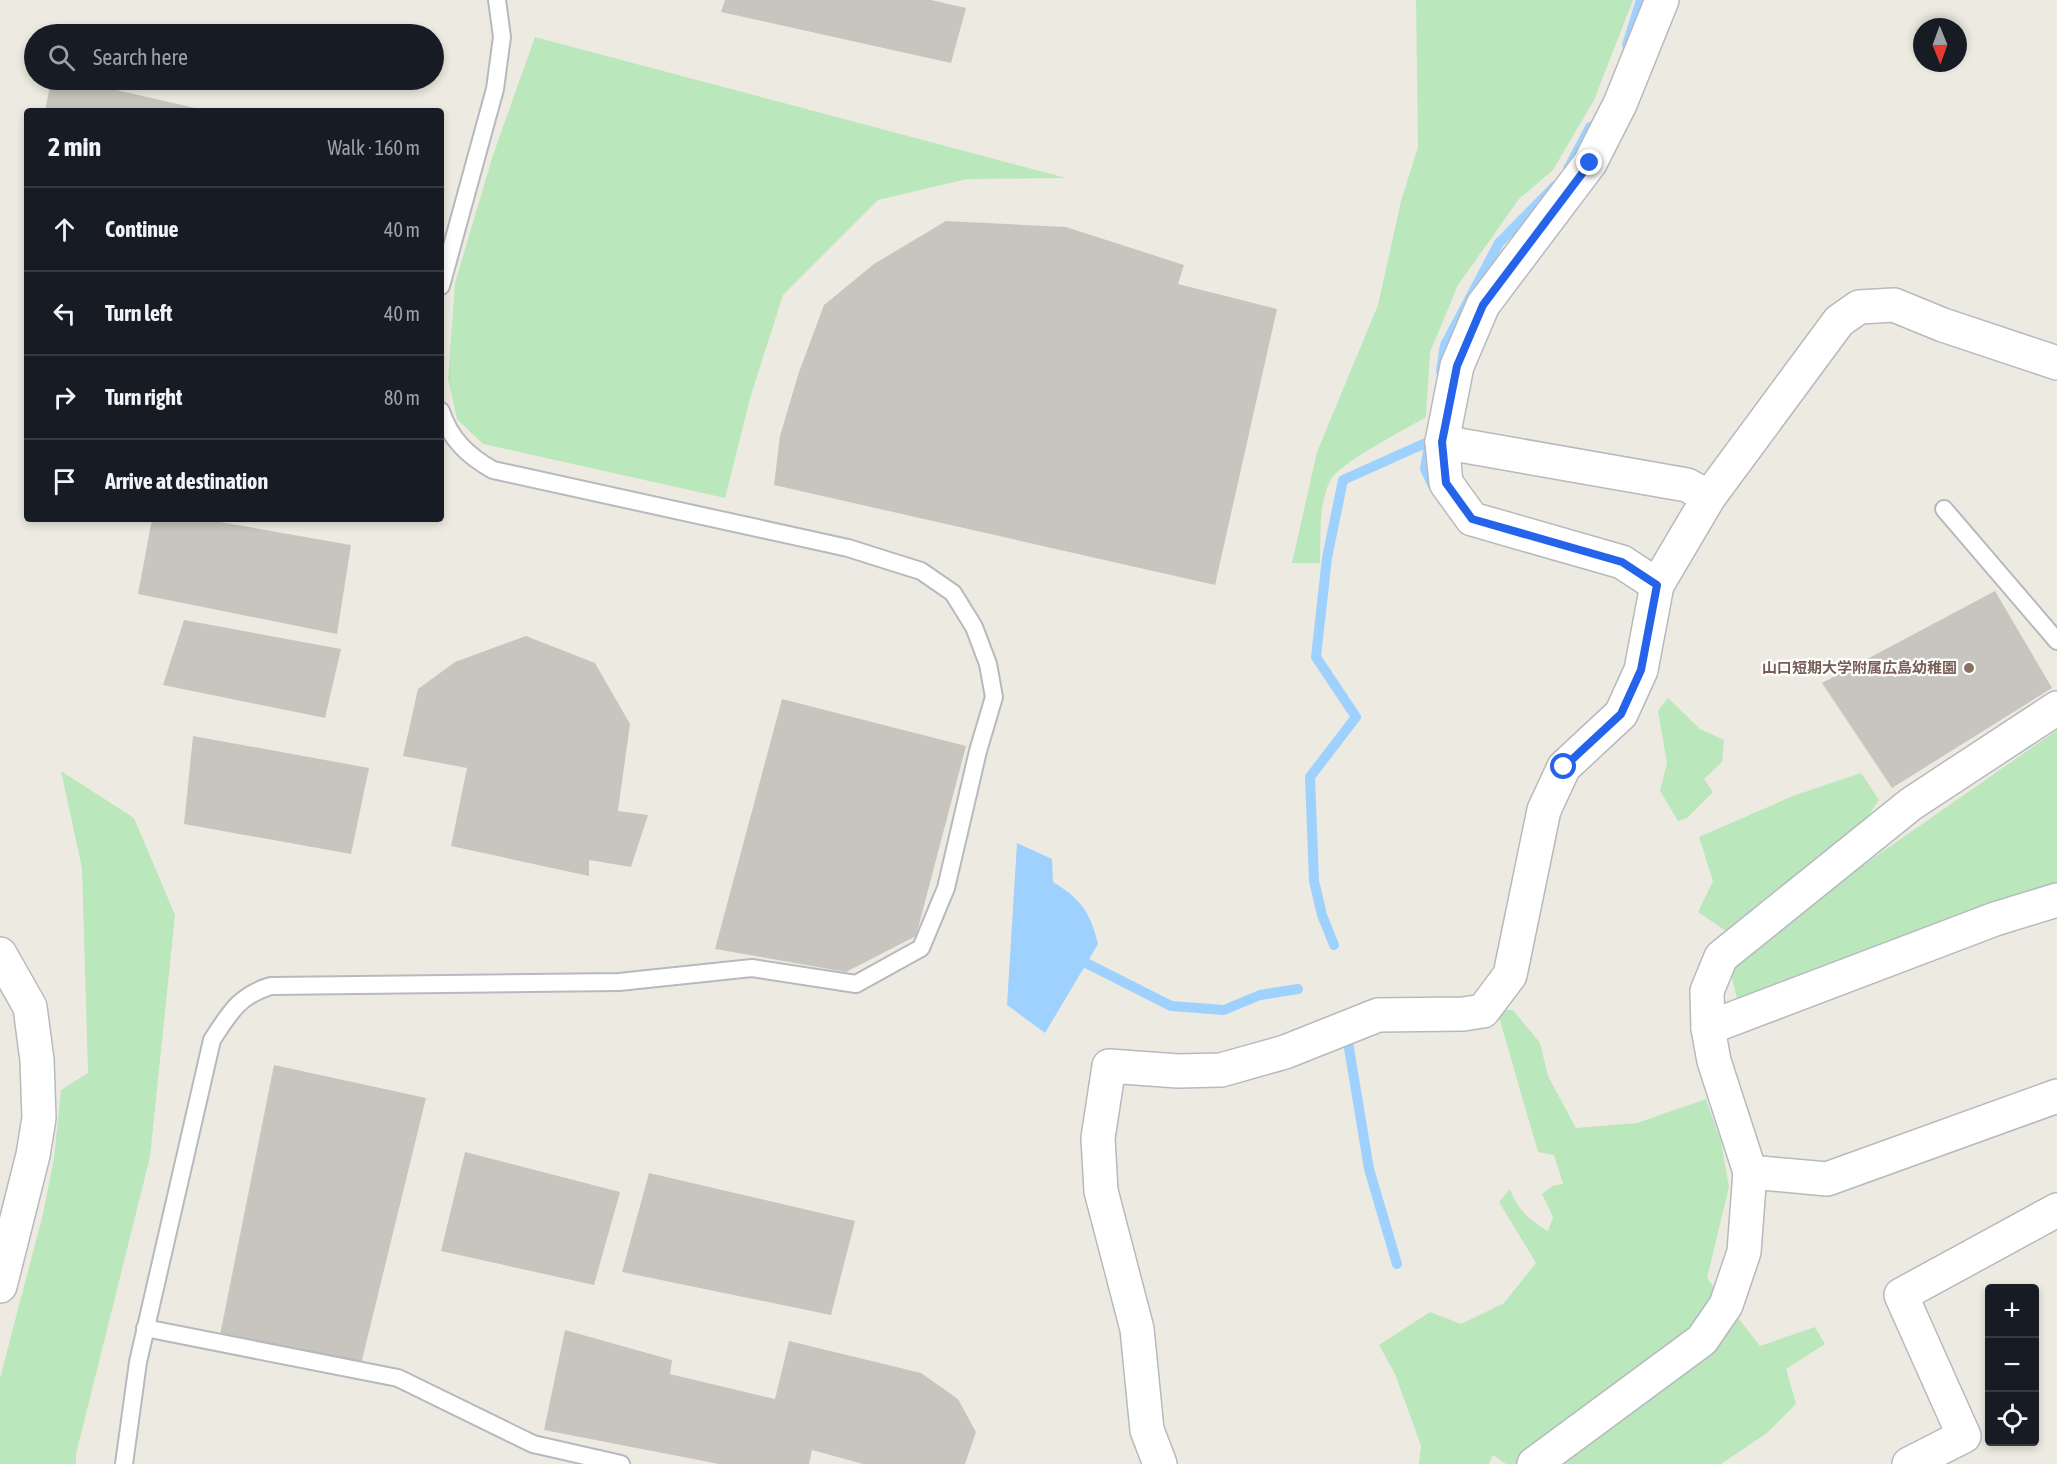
<!DOCTYPE html>
<html lang="en">
<head>
<meta charset="utf-8">
<style>
	:root { --surface:#171b24; --page:#20242c; --text:#f1f3f6; --muted:#9ea1a6; --line:#363941 }
	body { margin:0; font-family:"Asap Condensed","Noto Sans JP",sans-serif; background:var(--page); color:var(--text) }
	.controls { position:absolute; right:18px; bottom:18px; display:grid; overflow:hidden; border-radius:6px; box-shadow:0 3px 9px #0003 }
	.controls button { width:54px; height:54px; display:grid; place-items:center; padding:0; border:0; border-bottom:2px solid var(--line); background:var(--surface); color:var(--text); font:30px sans-serif }
	.compass { position:absolute; left:1913px; top:18px; width:54px; height:54px; border-radius:50%; background:var(--surface); box-shadow:0 3px 9px #0003; rotate:179deg }
	.stop { position:absolute; width:18px; height:18px; margin:-14px; border:4px solid #2563eb; border-radius:50%; background:#fff }
	.stop.end { background:#2563eb; border-color:#fff; box-shadow:0 2px 6px #0008 }
	.list { margin:0; padding:0; list-style:none }
	h2 { display:flex; justify-content:space-between; align-items:center; height:78px; margin:0; padding:0 24px; font-size:26px }
	h2 small { font-size:20px; font-weight:400; color:var(--muted) }
	.list li { display:grid; grid-template-columns:39px 1fr auto; gap:18px; align-items:center; box-sizing:border-box; height:84px; padding:0 24px; border-top:2px solid var(--line) }
	.list b { display:block; font-size:22px; white-space:nowrap }
	.list em { font-size:20px; font-style:normal; color:var(--muted) }
	.icon { flex:none; width:33px; height:33px; fill:none; stroke:currentColor; stroke-width:2; stroke-linecap:round; stroke-linejoin:round }
	.map { position:relative; flex:none; width:2057px; height:1464px; overflow:hidden }
	.search { position:absolute; background:var(--surface); box-shadow:0 3px 9px #0003; left:24px; top:24px; width:420px; height:66px; display:flex; align-items:center; gap:15px; box-sizing:border-box; padding:0 21px; border-radius:33px; color:var(--muted); font-size:22px }
	.panel { position:absolute; background:var(--surface); box-shadow:0 3px 9px #0003; left:24px; top:108px; width:420px; height:414px; border-radius:6px }
	.map>svg:first-child { display:block }
	.green { fill:#bbe7bd }
	.water { fill:#9fd1ff }
	.lines { fill:none; stroke-linecap:round; stroke-linejoin:round }
	.stream { stroke:#9fd1ff; stroke-width:10 }
	.building { fill:#c8c5be }
	.service-casing { stroke:#b6b9be; stroke-width:20 }
	.minor-casing { stroke:#b6b9be; stroke-width:36 }
	.service { stroke:#fff; stroke-width:16 }
	.minor { stroke:#fff; stroke-width:33 }
	.route { stroke:#2563eb; stroke-width:8 }
	.education-dot { fill:#8d6e63; stroke:#fff; stroke-width:2 }
	.labels { text-anchor:middle; stroke-width:4.5; stroke-linejoin:round; paint-order:stroke }
	.education-label { font-size:15px; font-weight:bold; fill:#785e54; stroke:#fff; text-anchor:end }
</style>
</head>
<body>
<div class="map">
<svg width="2057" height="1464" viewBox="0 0 2057 1464">
	<rect width="100%" height="100%" fill="#edebe1"/>
	<!-- green -->
	<g class="green">
		<path d="M1416 0H1633L1594 100 1553 170 1519 199 1458 285 1430 352 1426 417C1406 429 1339 463 1330 481 1318 505 1321 537 1320 563H1292L1317 452 1378 305 1401 201 1418 147Z"/>
		<polygon points="535,37 1066,178 967,179 878,200 783,295 751,395 725,498 483,444 457,419 448,379 455,283 493,155"/>
		<polygon points="1668,698 1700,729 1724,740 1722,762 1704,779 1713,792 1687,818 1678,821 1660,791 1667,763 1658,711"/>
		<polygon points="2057,730 2057,887 1739,1007 1730,970 1763,935"/>
		<polygon points="61,771 134,818 175,915 150,1157 76,1454 76,1464 0,1464 0,1378 43,1214 54,1158 61,1090 88,1073 82,868"/>
		<polygon points="1861,773 1879,800 1864,822 1732,935 1698,912 1713,881 1699,837 1793,796"/>
		<path d="M1497 1010H1513L1540 1043 1548 1076 1576 1128 1637 1123 1706 1099 1721 1142 1729 1187 1707 1278 1760 1346 1815 1327 1825 1344 1786 1369 1796 1404 1767 1433 1721 1464H1506L1493 1455 1489 1464H1419L1421 1446 1395 1374 1379 1345 1430 1312 1461 1324 1504 1303 1536 1263 1499 1202 1510 1189C1518 1210 1528 1219 1548 1231L1553 1217 1542 1194 1552 1186 1563 1184 1554 1155 1538 1152Z"/>
	</g>
	<!-- water -->
	<path class="water" d="M1017 843 1052 859 1053 882C1080 898 1091 913 1098 944L1045 1033 1007 1005Z"/>
	<g class="lines">
		<!-- stream -->
		<g class="stream">
			<polyline points="1627,45 1641,0"/>
			<polyline points="1568,169 1590,127"/>
			<polyline points="1441,371 1445,345 1499,243 1555,186"/>
			<polyline points="1429,445 1425,469 1434,488"/>
			<polyline points="1334,945 1322,915 1314,881 1310,777 1356,717 1316,657 1327,558 1343,480 1430,441"/>
			<polyline points="1086,963 1171,1006 1224,1010 1260,995 1298,989"/>
			<polyline points="1347,1036 1369,1169 1397,1264"/>
		</g>
	</g>
	<!-- building -->
	<g class="building">
		<polygon points="725,0 931,0 966,8 951,63 721,12"/>
		<polygon points="51,80 73,80 208,111 45,111"/>
		<polygon points="946,221 1066,227 1184,265 1178,284 1277,309 1215,585 774,485 780,436 799,372 824,305 874,264"/>
		<polygon points="152,519 203,519 351,545 337,634 138,594"/>
		<polygon points="1995,591 2052,688 1892,788 1822,683"/>
		<polygon points="184,620 341,649 325,718 163,685"/>
		<polygon points="526,636 595,663 630,724 618,811 648,815 631,867 589,860 589,876 451,846 467,768 403,756 418,689 455,662"/>
		<polygon points="782,699 966,746 916,936 846,972 715,949"/>
		<polygon points="193,736 369,768 351,854 184,824"/>
		<polygon points="274,1065 426,1098 361,1364 220,1335"/>
		<polygon points="465,1152 620,1192 594,1285 441,1251"/>
		<polygon points="649,1173 855,1221 831,1315 622,1272"/>
		<polygon points="565,1330 672,1360 670,1374 775,1399 789,1341 851,1356 921,1373 958,1399 976,1432 965,1464 863,1464 812,1450 809,1464 719,1464 544,1430"/>
	</g>
	<g class="lines">
		<defs>
			<g id="service">
				<polyline points="441,286 495,89 502,37 497,0"/>
				<polyline points="1944,509 2057,641"/>
				<polyline points="145,1328 398,1378 533,1444 621,1464"/>
				<path d="M124 1464 138 1362 212 1040C229 1014 239 995 271 986L619 982 752 968 856 984 921 948 946 888 978 751 994 697 988 664 974 627 953 593 921 571 848 548 493 470C468 456 450 439 441 411"/>
			</g>
			<g id="minor">
				<polyline points="1442,442 1687,485 1709,497"/>
				<polyline points="1657,585 1622,562 1472,519 1446,483 1442,442 1457,366 1483,305 1590,163 1620,104 1662,0"/>
				<polyline points="2057,708 1911,804 1721,957 1707,991 1708,1028 1714,1061 1750,1172 1827,1179 2057,1096"/>
				<polyline points="0,954 30,1007 37,1060 39,1118 33,1155 0,1286"/>
				<polyline points="1708,1028 1995,919 2057,900"/>
				<polyline points="1160,1464 1147,1430 1137,1329 1101,1191 1098,1138 1109,1066 1178,1071 1221,1070 1285,1052 1378,1015 1463,1014 1483,1011 1510,975 1544,810 1564,767 1621,714 1641,670 1657,585 1709,497 1839,321 1859,307 1894,305 1943,325 2057,363"/>
				<polyline points="1534,1464 1702,1340 1726,1305 1744,1252 1750,1172"/>
				<polyline points="1909,1464 1964,1436 1901,1295 2057,1210"/>
			</g>
		</defs>
		<!-- service casing -->
		<use href="#service" class="service-casing"/>
		<!-- minor casing -->
		<use href="#minor" class="minor-casing"/>
		<!-- service -->
		<use href="#service" class="service"/>
		<!-- minor -->
		<use href="#minor" class="minor"/>
	</g>
	<g class="lines">
		<!-- route -->
		<polyline class="route" points="1564,767 1621,714 1641,670 1657,585 1622,562 1472,519 1446,483 1442,442 1457,366 1483,305 1590,163"/>
	</g>
	<!-- markers -->
	<circle class="education-dot" cx="1969" cy="668" r="6"/>
	<g class="labels">
		<!-- education labels -->
		<g class="education-label">
			<text x="1957" y="673">山口短期大学附属広島幼稚園</text>
		</g>
	</g>
</svg>
<div class="controls">
<button>+</button>
<button>−</button>
<button><svg class="icon" aria-label="locate" viewBox="0 0 24 24"><circle cx="12" cy="12" r="6"/><path d="M12 2v4M12 18v4M2 12h4M18 12h4"/></svg></button>
</div>
<svg class="compass" viewBox="-18 -18 36 36"><path d="M0-13l5 13h-10z" fill="#e53935"/><path d="M0 13l5-13h-10z" fill="#9ea1a6"/></svg>
<div class="stop" style="left:1564px;top:767px"></div>
<div class="stop end" style="left:1590px;top:163px"></div>
<div class="search"><svg class="icon" aria-label="search" viewBox="0 0 24 24"><circle cx="10" cy="10" r="6"/><path d="M15 15l6 6"/></svg>Search here</div>
<section class="panel">
<h2>2 min<small>Walk · 160 m</small></h2>
<ul class="list">
<li><svg class="icon" aria-label="ahead" viewBox="0 0 24 24"><path d="M12 20V5M6 11l6-6 6 6"/></svg><div><b>Continue</b></div><em>40 m</em></li>
<li><svg class="icon" aria-label="left" viewBox="0 0 24 24"><path d="M17 20v-9H6M10 6l-5 5 5 5"/></svg><div><b>Turn left</b></div><em>40 m</em></li>
<li><svg class="icon" aria-label="right" viewBox="0 0 24 24"><path d="M7 20v-9h11M14 6l5 5-5 5"/></svg><div><b>Turn right</b></div><em>80 m</em></li>
<li><svg class="icon" aria-label="arrive" viewBox="0 0 24 24"><path d="M6 21V4h12l-3 4 3 4H6"/></svg><div><b>Arrive at destination</b></div></li>
</ul>
</section>
</div>
</body>
</html>
